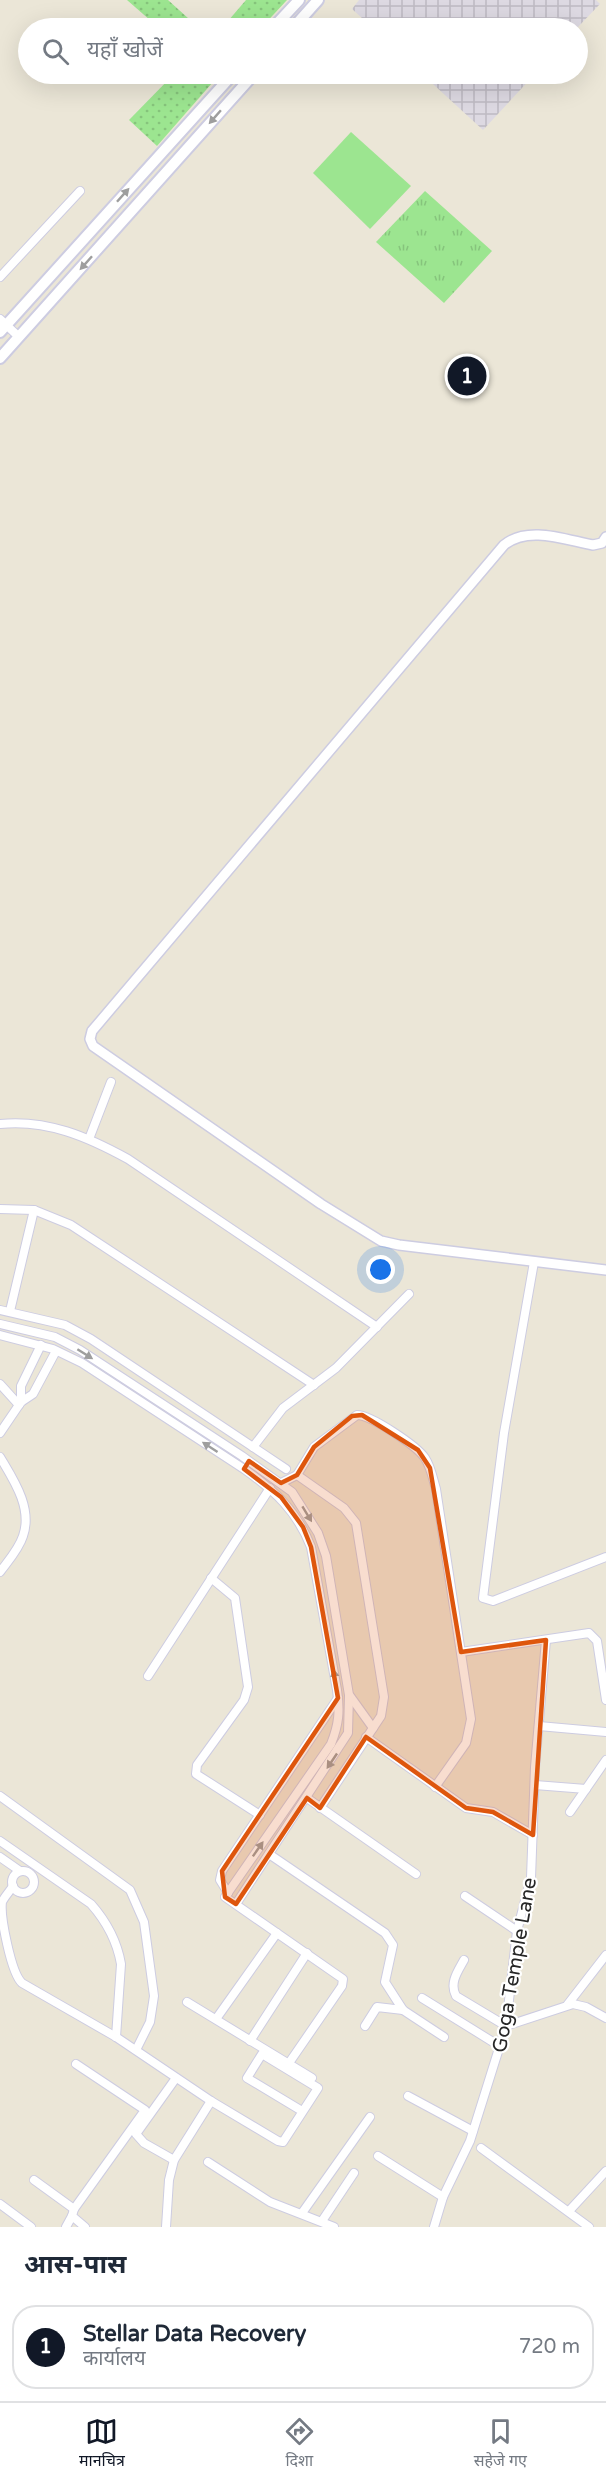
<!DOCTYPE html>
<html lang="hi">
<head>
<meta charset="utf-8">
<style>
	:root { --surface:#fff; --page:#f6f6f7; --text:#1f2937; --muted:#747a83; --line:#e0e1e3; --accent:#111827 }
	body { margin:0; font-family:"Varela Round","Noto Sans Devanagari",sans-serif; background:var(--page); color:var(--text) }
	.you { position:absolute; left:381px; top:1270px; width:21px; height:21px; margin:-15px; border:4px solid #fff; border-radius:50%; background:#1a73e8; box-shadow:0 0 0 9px #1a73e833 }
	.badge { display:grid; place-items:center; width:39px; height:39px; border-radius:50%; background:var(--accent); color:#fff; font-size:20px; font-weight:700 }
	.pin { position:absolute; translate:-50% -50%; border:3px solid #fff; box-shadow:0 2px 6px #0006 }
	.list { margin:0; padding:0; list-style:none }
	h2 { display:flex; justify-content:space-between; align-items:center; height:78px; margin:0; padding:0 24px; font-size:26px }
	h2 small { font-size:20px; font-weight:400; color:var(--muted) }
	.list li { display:grid; grid-template-columns:39px 1fr auto; gap:18px; align-items:center; box-sizing:border-box; height:84px; margin:0 12px 12px; padding:0 12px; border:2px solid var(--line); border-radius:24px }
	.list b { display:block; font-size:22px; white-space:nowrap }
	.list p { margin:0; font-size:20px; white-space:nowrap; color:var(--muted) }
	.list em { font-size:20px; font-style:normal; color:var(--muted) }
	.icon { flex:none; width:33px; height:33px; fill:none; stroke:currentColor; stroke-width:2; stroke-linecap:round; stroke-linejoin:round }
	.map { position:relative; flex:none; width:606px; height:2227px; overflow:hidden }
	.search { position:absolute; background:var(--surface); box-shadow:0 6px 24px #0002; left:18px; right:18px; top:18px; height:66px; display:flex; align-items:center; gap:15px; box-sizing:border-box; padding:0 21px; border-radius:33px; color:var(--muted); font-size:22px }
	.sheet { height:174px; background:var(--surface) }
	nav { display:flex; justify-content:space-around; align-items:center; box-sizing:border-box; height:84px; border-top:2px solid var(--line); background:var(--surface); font-size:16px; color:var(--muted) }
	nav a { display:grid; justify-items:center; gap:3px }
	nav .on { color:var(--accent) }
	.map>svg:first-child { display:block }
	.industrial { fill:url(#industrial-grid) }
	.grass { fill:url(#grass-dots) }
	.park { fill:url(#park-tufts) }
	.garden { fill:#9ce590 }
	.lines { fill:none; stroke-linecap:round; stroke-linejoin:round }
	.minor-casing { stroke:#cdcce1; stroke-width:10 }
	.tertiary-casing { stroke:#cdcce1; stroke-width:12 }
	.secondary-casing { stroke:#cdcce1; stroke-width:14 }
	.minor { stroke:#fff; stroke-width:8 }
	.tertiary { stroke:#fff; stroke-width:9 }
	.secondary { stroke:#fff; stroke-width:10 }
	.oneway { fill:#9e9e9e }
	.marked { fill:#de560d; fill-opacity:0.2; stroke:#de560d; stroke-width:4.5; stroke-linejoin:round }
	.labels { text-anchor:middle; stroke-width:4.5; stroke-linejoin:round; paint-order:stroke }
	.street-label { font-size:20px; fill:#272727; stroke:#fff }
</style>
</head>
<body>
<div class="map">
<svg width="606" height="2227" viewBox="0 0 606 2227">
	<defs>
		<pattern id="industrial-grid" width="8" height="8" patternUnits="userSpaceOnUse" patternTransform="scale(1.5)"><rect width="8" height="8" fill="#ddd9e2"/><path d="M0 4h8M4 0v8" fill="none" stroke="#bebac2"/></pattern>
		<pattern id="grass-dots" width="8" height="8" patternUnits="userSpaceOnUse" patternTransform="scale(1.5)"><rect width="8" height="8" fill="#9ce590"/><path d="M2 2h.1M6 6h.1" fill="none" stroke="#86c47c" stroke-width="1.8" stroke-linecap="round"/></pattern>
		<pattern id="park-tufts" width="24" height="20" patternUnits="userSpaceOnUse" patternTransform="scale(1.5)"><rect width="24" height="20" fill="#9ce590"/><path d="M3 7l-1-3M5 7V3M7 7l1-3M15 17l-1-3M17 17v-4M19 17l1-3" fill="none" stroke="#86c47c"/></pattern>
	</defs>
	<rect width="100%" height="100%" fill="#ebe6d7"/>
	<!-- industrial -->
	<g class="industrial">
		<polygon points="359,0 596,0 600,4 577,28 373,28 352,9"/>
		<polygon points="422,74 535,74 483,130"/>
	</g>
	<!-- grass -->
	<g class="grass">
		<polygon points="127,0 168,0 199,28 159,28"/>
		<polygon points="246,0 287,0 261,28 222,28"/>
		<polygon points="174,74 220,74 157,146 129,120"/>
	</g>
	<!-- park -->
	<polygon class="park" points="425,191 492,251 444,303 376,242"/>
	<!-- garden -->
	<polygon class="garden" points="351,132 411,186 370,229 313,173"/>
	<g class="lines">
		<defs>
			<g id="minor">
				<polyline points="0,277 80,191"/>
				<polyline points="0,319 19,337"/>
				<path d="M0 1124C47 1119 88 1137 128 1159L377 1327"/>
				<polyline points="89,1139 111,1082"/>
				<polyline points="0,1209 34,1210 71,1225 314,1385"/>
				<polyline points="534,1262 504,1433 483,1598 493,1601 606,1557"/>
				<polyline points="0,1310 65,1325 91,1339 286,1469"/>
				<polyline points="10,1311 34,1210"/>
				<polyline points="0,1324 55,1337 80,1350 242,1456 292,1492 318,1533 326,1556 349,1695 348,1733 236,1904"/>
				<path d="M0 1335 53 1349 82 1363 244 1469C275 1491 297 1511 311 1547L337 1690C340 1711 339 1724 331 1744L225 1897 343 1979 342 1986 289 2063"/>
				<polyline points="0,1384 19,1405"/>
				<polyline points="21,1402 21,1386 41,1345"/>
				<polyline points="0,1433 21,1402 33,1394 56,1351"/>
				<polyline points="253,1447 283,1408 336,1368 409,1294"/>
				<path d="M0 1457C13 1479 33 1508 23 1536 19 1549 8 1561 0 1572"/>
				<polyline points="297,1475 344,1508 356,1523 384,1697 381,1716 320,1808"/>
				<path d="M281 1483 297 1475 314 1447 357 1415C371 1415 417 1446 425 1458 431 1467 433 1479 436 1489L471 1719 466 1743 435 1787"/>
				<polyline points="211,1578 235,1598 248,1687 244,1700 197,1765 196,1774 260,1815"/>
				<polyline points="461,1652 589,1633 597,1641 606,1700"/>
				<polyline points="148,1676 270,1488"/>
				<polyline points="350,1696 373,1728"/>
				<polyline points="539,1726 606,1732"/>
				<polyline points="366,1737 466,1808 493,1812 533,1835"/>
				<polyline points="535,1785 586,1789"/>
				<polyline points="0,1796 130,1890 144,1922 154,1996 150,2022 136,2050"/>
				<polyline points="307,1798 416,1874"/>
				<polyline points="570,1812 606,1760"/>
				<path d="M0 1841 91 1904C106 1921 117 1941 121 1964L116 2037"/>
				<polyline points="269,1854 385,1933 393,1945 385,1982 403,2010 444,2037"/>
				<polyline points="0,1857 20,1871"/>
				<circle cx="23" cy="1882" r="11"/>
				<path d="M13 1886C10 1891 5 1896 2 1902 0 1916 11 1973 22 1983L116 2037 211 2101 278 2141 283 2142 318 2088 262 2054 247 2078 302 2111"/>
				<polyline points="228,1893 220,1880 222,1871 338,1698"/>
				<polyline points="465,1896 517,1931"/>
				<path d="M464 1960C458 1971 449 1983 456 1996L506 2026 573 2004 586 2007 606 2018"/>
				<polyline points="422,1998 501,2047"/>
				<polyline points="187,2002 312,2078"/>
				<polyline points="568,2004 606,1955"/>
				<polyline points="216,2019 277,1933"/>
				<polyline points="365,2026 377,2007 403,2010"/>
				<polyline points="250,2041 307,1953"/>
				<polyline points="76,2064 145,2110 74,2209 72,2216 85,2227"/>
				<polyline points="408,2096 473,2131"/>
				<polyline points="481,2148 589,2227"/>
				<polyline points="378,2156 443,2197"/>
				<polyline points="174,2160 144,2143 136,2134 176,2078"/>
				<polyline points="208,2162 270,2202 334,2227"/>
				<polyline points="34,2180 74,2209"/>
				<polyline points="0,2204 31,2227"/>
				<polyline points="569,2211 606,2171"/>
				<polyline points="302,2213 370,2117"/>
				<polyline points="322,2221 354,2173"/>
				<polyline points="66,2227 72,2216"/>
				<polyline points="166,2227 169,2180 174,2160 211,2101"/>
				<polyline points="434,2227 443,2197 470,2141 506,2026 517,1931 531,1878 535,1767 546,1640"/>
			</g>
			<path id="tertiary" d="M606 537 602 543 593 545C566 540 528 525 504 545L92 1031 90 1039 93 1046 321 1204 381 1241 399 1245 606 1270"/>
			<g id="secondary">
				<polyline points="273,28 299,0"/>
				<polyline points="293,28 318,0"/>
				<polyline points="0,332 233,74"/>
				<polyline points="0,358 254,74"/>
			</g>
		</defs>
		<!-- minor casing -->
		<use href="#minor" class="minor-casing"/>
		<!-- tertiary casing -->
		<use href="#tertiary" class="tertiary-casing"/>
		<!-- secondary casing -->
		<use href="#secondary" class="secondary-casing"/>
		<!-- minor -->
		<use href="#minor" class="minor"/>
		<!-- tertiary -->
		<use href="#tertiary" class="tertiary"/>
		<!-- secondary -->
		<use href="#secondary" class="secondary"/>
	</g>
	<!-- one-way arrows -->
	<defs><path id="oneway-solid" d="M-6-.8H1V-3.2L6.5 0L1 3.2V.8H-6Z" transform="scale(1.5)"/></defs>
	<g class="oneway">
		<use href="#oneway-solid" transform="translate(215 117) rotate(131)"/>
		<use href="#oneway-solid" transform="translate(123 195) rotate(-48)"/>
		<use href="#oneway-solid" transform="translate(86 263) rotate(132)"/>
		<use href="#oneway-solid" transform="translate(85 1354) rotate(32)"/>
		<use href="#oneway-solid" transform="translate(210 1447) rotate(-147)"/>
		<use href="#oneway-solid" transform="translate(307 1514) rotate(59)"/>
		<use href="#oneway-solid" transform="translate(335 1678) rotate(-100)"/>
		<use href="#oneway-solid" transform="translate(332 1761) rotate(124)"/>
		<use href="#oneway-solid" transform="translate(258 1849) rotate(-55)"/>
	</g>
	<!-- marked area -->
	<path class="marked" d="M362 1415 418 1450 430 1468 461 1652 546 1640 533 1835 493 1812 466 1808 366 1737 320 1808 307 1798 236 1904 225 1897 222 1871 338 1698 311 1547 303 1527 281 1497 244 1469 249 1461 281 1483 297 1475 314 1447 352 1416Z"/>
	<g class="labels">
		<!-- street labels -->
		<g class="street-label">
			<text transform="translate(514 1965) rotate(-80)" y="7">Goga Temple Lane</text>
		</g>
	</g>
</svg>
<div class="you"></div>
<div class="pin badge" style="left:467px;top:376px">1</div>
<div class="search"><svg class="icon" aria-label="search" viewBox="0 0 24 24"><circle cx="10" cy="10" r="6"/><path d="M15 15l6 6"/></svg>यहाँ खोजें</div>
</div>
<section class="sheet">
<h2>आस-पास<small></small></h2>
<ul class="list">
<li><span class="badge">1</span><div><b>Stellar Data Recovery</b><p>कार्यालय</p></div><em>720 m</em></li>
</ul>
</section>
<nav>
<a class="on"><svg class="icon" aria-label="map" viewBox="0 0 24 24"><path d="M3 6l6-2 6 2 6-2v14l-6 2-6-2-6 2zM9 4v14M15 6v14"/></svg>मानचित्र</a>
<a><svg class="icon" aria-label="directions" viewBox="0 0 24 24"><path d="M12 3l9 9-9 9-9-9zM9 14v-3h6M13 9l2 2-2 2"/></svg>दिशा</a>
<a><svg class="icon" aria-label="saved" viewBox="0 0 24 24"><path d="M7 4h10v16l-5-4-5 4z"/></svg>सहेजे गए</a>
</nav>
</body>
</html>
